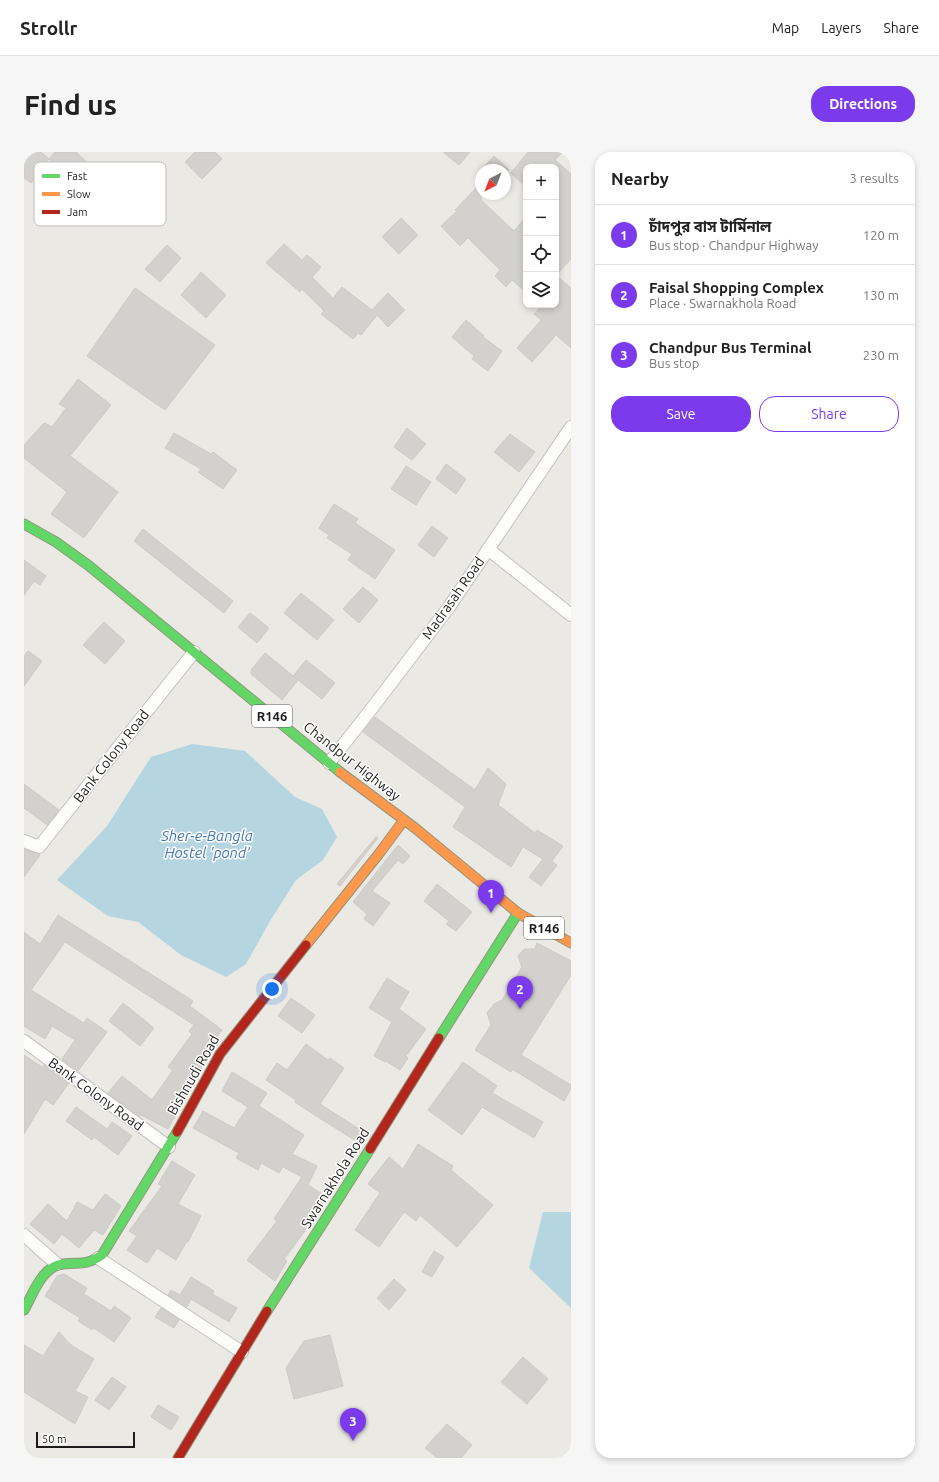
<!DOCTYPE html>
<html lang="en">
<head>
<meta charset="utf-8">
<style>
	:root { --surface:#fff; --page:#f6f6f6; --text:#222; --muted:#767676; --line:#e0e0e0; --accent:#7c3aed }
	body { margin:0; font-family:Ubuntu,"Noto Sans Bengali",sans-serif; background:var(--page); color:var(--text) }
	.controls { position:absolute; right:12px; top:12px; display:grid; overflow:hidden; border-radius:8px; box-shadow:0 2px 6px #0003 }
	.controls button { width:36px; height:36px; display:grid; place-items:center; padding:0; border:0; border-bottom:1px solid var(--line); background:var(--surface); color:var(--text); font:20px sans-serif }
	.compass { position:absolute; left:451px; top:12px; width:36px; height:36px; border-radius:50%; background:var(--surface); box-shadow:0 2px 6px #0003; rotate:222deg }
	.scale { position:absolute; left:12px; bottom:10px; width:99px; box-sizing:border-box; padding-left:4px; border:2px solid #1c1c1c; border-top:0; font-size:11px; line-height:14px; white-space:nowrap; color:#1c1c1c; -webkit-text-stroke:3px #fff; paint-order:stroke }
	.you { position:absolute; left:248px; top:837px; width:14px; height:14px; margin:-10px; border:3px solid #fff; border-radius:50%; background:#1a73e8; box-shadow:0 0 0 6px #1a73e833 }
	.badge { display:grid; place-items:center; width:26px; height:26px; border-radius:50%; background:var(--accent); color:#fff; font-size:13px; font-weight:700 }
	.pin { position:absolute; translate:-50% -33px; filter:drop-shadow(0 1px 2px #0008) }
	.pin::after { content:''; position:absolute; top:21px; width:14px; height:12px; background:inherit; clip-path:polygon(0 0,100% 0,50% 100%) }
	.list { margin:0; padding:0; list-style:none }
	h2 { display:flex; justify-content:space-between; align-items:center; height:52px; margin:0; padding:0 16px; font-size:17px }
	h2 small { font-size:13px; font-weight:400; color:var(--muted) }
	.list li { display:grid; grid-template-columns:26px 1fr auto; gap:12px; align-items:center; box-sizing:border-box; height:60px; padding:0 16px; border-top:1px solid var(--line) }
	.list b { display:block; font-size:15px; white-space:nowrap }
	.list p { margin:0; font-size:13px; white-space:nowrap; color:var(--muted) }
	.list em { font-size:13px; font-style:normal; color:var(--muted) }
	.actions { display:flex; gap:8px; padding:12px 16px }
	.actions a { flex:1; padding:9px 0; border:1px solid var(--accent); border-radius:16px; text-align:center; font-size:14px; color:var(--accent) }
	.actions .main { background:var(--accent); color:#fff }
	.icon { flex:none; width:22px; height:22px; fill:none; stroke:currentColor; stroke-width:2; stroke-linecap:round; stroke-linejoin:round }
	.map { position:relative; flex:none; width:547px; height:1306px; overflow:hidden; border-radius:16px }
	header { display:flex; align-items:center; gap:24px; box-sizing:border-box; height:56px; padding:0 20px; background:var(--surface); border-bottom:1px solid var(--line) }
	header strong { font-size:19px }
	nav { display:flex; gap:22px; margin-inline-start:auto; font-size:14px }
	.intro { display:flex; align-items:center; justify-content:space-between; box-sizing:border-box; height:96px; padding:0 24px }
	h1 { margin:0; font-size:28px }
	.button { padding:10px 18px; border-radius:16px; background:var(--accent); color:#fff; font-size:14px; font-weight:700 }
	main { display:flex; gap:24px; padding:0 24px }
	aside { flex:1; background:var(--surface); border-radius:16px; box-shadow:0 2px 6px #0003 }
	.map>svg:first-child { display:block }
	.water { fill:#b5d5e0 }
	.building { fill:#d3d1cd; stroke:#cecac5 }
	.lines { fill:none; stroke-linecap:round; stroke-linejoin:round }
	.street-casing { stroke:#c3c2c0; stroke-width:14 }
	.fast-casing { stroke:#92957c; stroke-width:11 }
	.slow-casing { stroke:#92957c; stroke-width:11 }
	.jam-casing { stroke:#92957c; stroke-width:11 }
	.street { stroke:#fcfcfb; stroke-width:12 }
	.fast { stroke:#63d668; stroke-width:9 }
	.slow { stroke:#ff974d; stroke-width:9 }
	.jam { stroke:#b3261e; stroke-width:9 }
	.labels { text-anchor:middle; stroke-width:3; stroke-linejoin:round; paint-order:stroke }
	.shield { fill:#fff; stroke:#606060; stroke-width:1 }
	.shield-label { font-size:13px; font-weight:bold; fill:#1c1c1c }
	.street-label { font-size:14px; fill:#1c1c1c; stroke:#fff }
	.water-label { font-size:15px; font-style:italic; fill:#4375b1; stroke:#fff }
	.key { fill:#fff; stroke:#bbb; stroke-width:1 }
	.key-label { font-size:11px; fill:#1c1c1c }
</style>
</head>
<body>
<header>
<strong>Strollr</strong>
<nav><a>Map</a><a>Layers</a><a>Share</a></nav>
</header>
<div class="intro"><h1>Find us</h1><a class="button">Directions</a></div>
<main>
<div class="map">
<svg width="547" height="1306" viewBox="0 0 547 1306">
	<rect width="100%" height="100%" fill="#ebe9e4"/>
	<!-- water -->
	<g class="water">
		<polygon points="168,592 221,599 271,645 298,657 313,685 299,708 272,728 246,769 222,812 202,825 157,803 114,770 84,764 33,728 83,674 127,605"/>
		<polygon points="519,1060 547,1060 547,1156 505,1116"/>
	</g>
	<!-- building -->
	<g class="building">
		<polygon points="0,0 17,0 25,7 7,31 0,26"/>
		<polygon points="31,0 52,0 66,13 52,30 25,7"/>
		<polygon points="171,0 191,0 198,7 178,27 161,10"/>
		<polygon points="419,0 446,0 435,13"/>
		<polygon points="504,0 539,0 531,8 547,22 547,107 532,123 547,136 547,196 532,183 508,210 493,196 517,168 510,162 519,153 532,153 532,15 502,15 502,35 487,21"/>
		<polygon points="470,4 485,18 457,18"/>
		<polygon points="457,31 457,48 490,79 502,65 502,140 488,128 482,135 471,124 476,118 444,86 436,94 417,74 433,59 431,58"/>
		<polygon points="377,66 394,83 375,102 358,85"/>
		<polygon points="260,92 278,108 283,103 297,115 288,125 309,146 318,135 348,158 364,141 381,158 364,175 353,163 337,183 334,181 329,187 297,162 300,159 278,137 276,140 242,111"/>
		<polygon points="143,93 157,106 136,130 121,117"/>
		<polygon points="177,120 202,143 182,166 157,143"/>
		<polygon points="111,136 191,193 141,258 63,204"/>
		<polygon points="442,168 460,184 459,185 478,199 464,219 448,207 450,204 428,185"/>
		<polygon points="54,227 87,253 46,304 94,340 60,386 27,362 43,340 0,306 0,293 20,271 28,275 42,256 35,252"/>
		<polygon points="383,276 402,292 388,308 370,295"/>
		<polygon points="150,281 187,302 189,300 213,318 199,337 174,320 177,317 141,296"/>
		<polygon points="486,282 511,300 495,320 470,300"/>
		<polygon points="422,312 442,327 432,342 412,327"/>
		<polygon points="382,314 407,330 392,353 367,337"/>
		<polygon points="310,352 334,367 331,371 371,398 351,427 324,408 328,402 303,386 305,383 295,376"/>
		<polygon points="408,374 424,386 410,405 394,393"/>
		<polygon points="119,377 209,449 200,461 110,389"/>
		<polygon points="0,408 22,424 16,433 10,429 0,443"/>
		<polygon points="339,435 354,448 335,471 319,457"/>
		<polygon points="277,441 310,468 293,488 260,461"/>
		<polygon points="226,461 245,476 233,491 214,475"/>
		<polygon points="80,470 101,489 81,512 59,493"/>
		<polygon points="4,499 18,509 0,534 0,504"/>
		<polygon points="241,501 274,528 258,548 227,522 227,518"/>
		<polygon points="282,508 311,531 298,547 269,524"/>
		<polygon points="351,565 451,638 464,616 482,632 474,653 511,681 513,678 539,694 528,709 533,713 517,734 505,725 519,707 499,695 487,715 429,675 441,655 339,580"/>
		<polygon points="0,632 35,658 23,673 0,656"/>
		<polygon points="352,685 354,686 316,734 313,732"/>
		<polygon points="374,693 386,704 379,712 374,708 348,739 366,751 349,774 340,767 343,762 329,750"/>
		<polygon points="0,697 16,703 0,725"/>
		<polygon points="413,732 448,760 432,779 422,772 425,769 400,749"/>
		<polygon points="34,763 169,849 166,854 198,878 178,904 182,907 173,923 164,935 166,937 144,977 117,963 116,964 84,941 98,924 128,948 149,918 144,915 168,882 165,879 170,873 41,790 7,838 60,871 63,866 83,880 54,919 38,907 51,888 28,874 21,887 0,874 0,780 16,792"/>
		<polygon points="513,791 547,809 547,823 497,903 547,933 547,936 540,949 488,917 487,920 451,898 467,873 463,861 470,852 478,848 498,815 494,804 500,797 511,797"/>
		<polygon points="363,826 385,840 375,857 402,877 382,904 384,906 376,918 362,909 361,910 350,904 368,870 345,856"/>
		<polygon points="267,846 291,863 278,881 254,864"/>
		<polygon points="99,851 130,876 116,894 85,869"/>
		<polygon points="282,892 304,908 306,906 320,916 296,952 343,982 337,992 289,962 271,950 272,948 242,928 253,911 263,918"/>
		<polygon points="0,903 18,915 20,913 45,931 29,953 21,947 0,982"/>
		<polygon points="439,910 473,934 468,941 519,970 510,986 458,955 438,983 404,958"/>
		<polygon points="208,920 243,941 235,954 280,983 268,1002 293,1014 284,1033 303,1045 278,1083 260,1107 263,1109 251,1129 223,1108 253,1069 250,1067 278,1025 259,1015 255,1021 237,1011 234,1018 212,1006 215,1001 169,976 179,959 210,976 224,955 198,939"/>
		<polygon points="52,955 83,977 88,970 108,984 94,1003 70,985 68,988 42,969"/>
		<polygon points="394,992 429,1014 427,1018 469,1053 433,1095 396,1063 392,1069 380,1060 355,1095 331,1078 356,1041 344,1032 365,1005 379,1017"/>
		<polygon points="148,1009 171,1023 154,1052 177,1064 164,1090 163,1089 152,1108 133,1096 123,1111 103,1098 113,1084 105,1079 138,1034 134,1032"/>
		<polygon points="81,1042 97,1054 79,1083 70,1078 55,1096 38,1082 30,1092 6,1072 24,1052 43,1069 53,1050 69,1058"/>
		<polygon points="410,1099 420,1105 408,1125 398,1120"/>
		<polygon points="40,1122 63,1136 60,1142 87,1159 90,1154 107,1166 90,1190 70,1176 68,1178 54,1169 56,1166 21,1144 33,1124"/>
		<polygon points="167,1125 190,1139 188,1142 213,1156 205,1170 167,1147 163,1155 144,1143 147,1138 156,1143"/>
		<polygon points="370,1127 382,1138 365,1158 353,1146"/>
		<polygon points="137,1156 155,1168 150,1176 131,1165"/>
		<polygon points="35,1180 47,1193 70,1207 51,1239 64,1245 51,1272 0,1240 0,1193 19,1204"/>
		<polygon points="306,1183 319,1234 270,1247 262,1216 280,1189"/>
		<polygon points="499,1205 524,1227 503,1252 477,1230"/>
		<polygon points="88,1225 102,1235 85,1258 71,1248"/>
		<polygon points="134,1253 155,1265 147,1278 127,1265"/>
		<polygon points="423,1272 448,1293 437,1306 413,1306 401,1296"/>
	</g>
	<g class="lines">
		<defs>
			<g id="street">
				<polyline points="464,397 547,463"/>
				<polyline points="305,611 352,551 425,455 547,275"/>
				<polyline points="0,689 15,695 170,500"/>
				<polyline points="0,889 145,995"/>
				<polyline points="0,1083 33,1112 13,1095"/>
				<polyline points="74,1106 218,1200"/>
			</g>
			<g id="fast">
				<polyline points="0,372 32,390 64,413 316,620"/>
				<polyline points="415,886 494,761"/>
				<path d="M0 1158C9 1142 18 1114 39 1112 57 1110 61 1114 78 1103L153 980"/>
				<polyline points="243,1159 346,997"/>
			</g>
			<g id="slow">
				<polyline points="316,620 391,676 494,761 547,791"/>
				<polyline points="282,793 354,703 380,668"/>
			</g>
			<g id="jam">
				<polyline points="153,980 196,902 282,793"/>
				<polyline points="346,997 415,886"/>
				<polyline points="154,1306 243,1159"/>
			</g>
		</defs>
		<!-- street casing -->
		<use href="#street" class="street-casing"/>
		<!-- fast casing -->
		<use href="#fast" class="fast-casing"/>
		<!-- slow casing -->
		<use href="#slow" class="slow-casing"/>
		<!-- jam casing -->
		<use href="#jam" class="jam-casing"/>
		<!-- street -->
		<use href="#street" class="street"/>
		<!-- fast -->
		<use href="#fast" class="fast"/>
		<!-- slow -->
		<use href="#slow" class="slow"/>
		<!-- jam -->
		<use href="#jam" class="jam"/>
	</g>
	<g class="labels">
		<!-- shield labels -->
		<g class="shield">
			<rect x="228" y="553" width="40" height="22" rx="3"/>
			<rect x="500" y="765" width="40" height="22" rx="3"/>
		</g>
		<g class="shield-label">
			<text x="248" y="569">R146</text>
			<text x="520" y="781">R146</text>
		</g>
		<!-- street labels -->
		<g class="street-label">
			<text transform="translate(429 446) rotate(-55)" y="5">Madrasah Road</text>
			<text transform="translate(87 604) rotate(-52)" y="5">Bank Colony Road</text>
			<text transform="translate(328 609) rotate(38)" y="5">Chandpur Highway</text>
			<text transform="translate(169 923) rotate(-60)" y="5">Bishnudi Road</text>
			<text transform="translate(72 942) rotate(36)" y="5">Bank Colony Road</text>
			<text transform="translate(311 1026) rotate(-58)" y="5">Swarnakhola Road</text>
		</g>
		<!-- water labels -->
		<g class="water-label">
			<text x="183" y="689">Sher-e-Bangla<tspan x="183" dy="17">Hostel 'pond'</tspan></text>
		</g>
	</g>
	<!-- legend -->
	<rect x="10" y="10" width="132" height="64" rx="6" class="key"/>
	<rect x="18" y="22" width="18" height="4" fill="#63d668"/>
	<rect x="18" y="40" width="18" height="4" fill="#ff974d"/>
	<rect x="18" y="58" width="18" height="4" fill="#b3261e"/>
	<g class="key-label">
		<text x="43" y="28">Fast</text>
		<text x="43" y="46">Slow</text>
		<text x="43" y="64">Jam</text>
	</g>
</svg>
<div class="controls">
<button>+</button>
<button>−</button>
<button><svg class="icon" aria-label="locate" viewBox="0 0 24 24"><circle cx="12" cy="12" r="6"/><path d="M12 2v4M12 18v4M2 12h4M18 12h4"/></svg></button>
<button><svg class="icon" aria-label="layers" viewBox="0 0 24 24"><path d="M12 4l9 5-9 5-9-5zM3 14l9 5 9-5"/></svg></button>
</div>
<svg class="compass" viewBox="-18 -18 36 36"><path d="M0-13l5 13h-10z" fill="#e53935"/><path d="M0 13l5-13h-10z" fill="#767676"/></svg>
<div class="scale">50 m</div>
<div class="you"></div>
<div class="pin badge" style="left:467px;top:761px">1</div>
<div class="pin badge" style="left:496px;top:857px">2</div>
<div class="pin badge" style="left:329px;top:1289px">3</div>
</div>
<aside>
<h2>Nearby<small>3 results</small></h2>
<ul class="list">
<li><span class="badge">1</span><div><b>চাঁদপুর বাস টার্মিনাল</b><p>Bus stop · Chandpur Highway</p></div><em>120 m</em></li>
<li><span class="badge">2</span><div><b>Faisal Shopping Complex</b><p>Place · Swarnakhola Road</p></div><em>130 m</em></li>
<li><span class="badge">3</span><div><b>Chandpur Bus Terminal</b><p>Bus stop</p></div><em>230 m</em></li>
</ul>
<div class="actions"><a class="main">Save</a><a>Share</a></div>
</aside>
</main>
</body>
</html>
